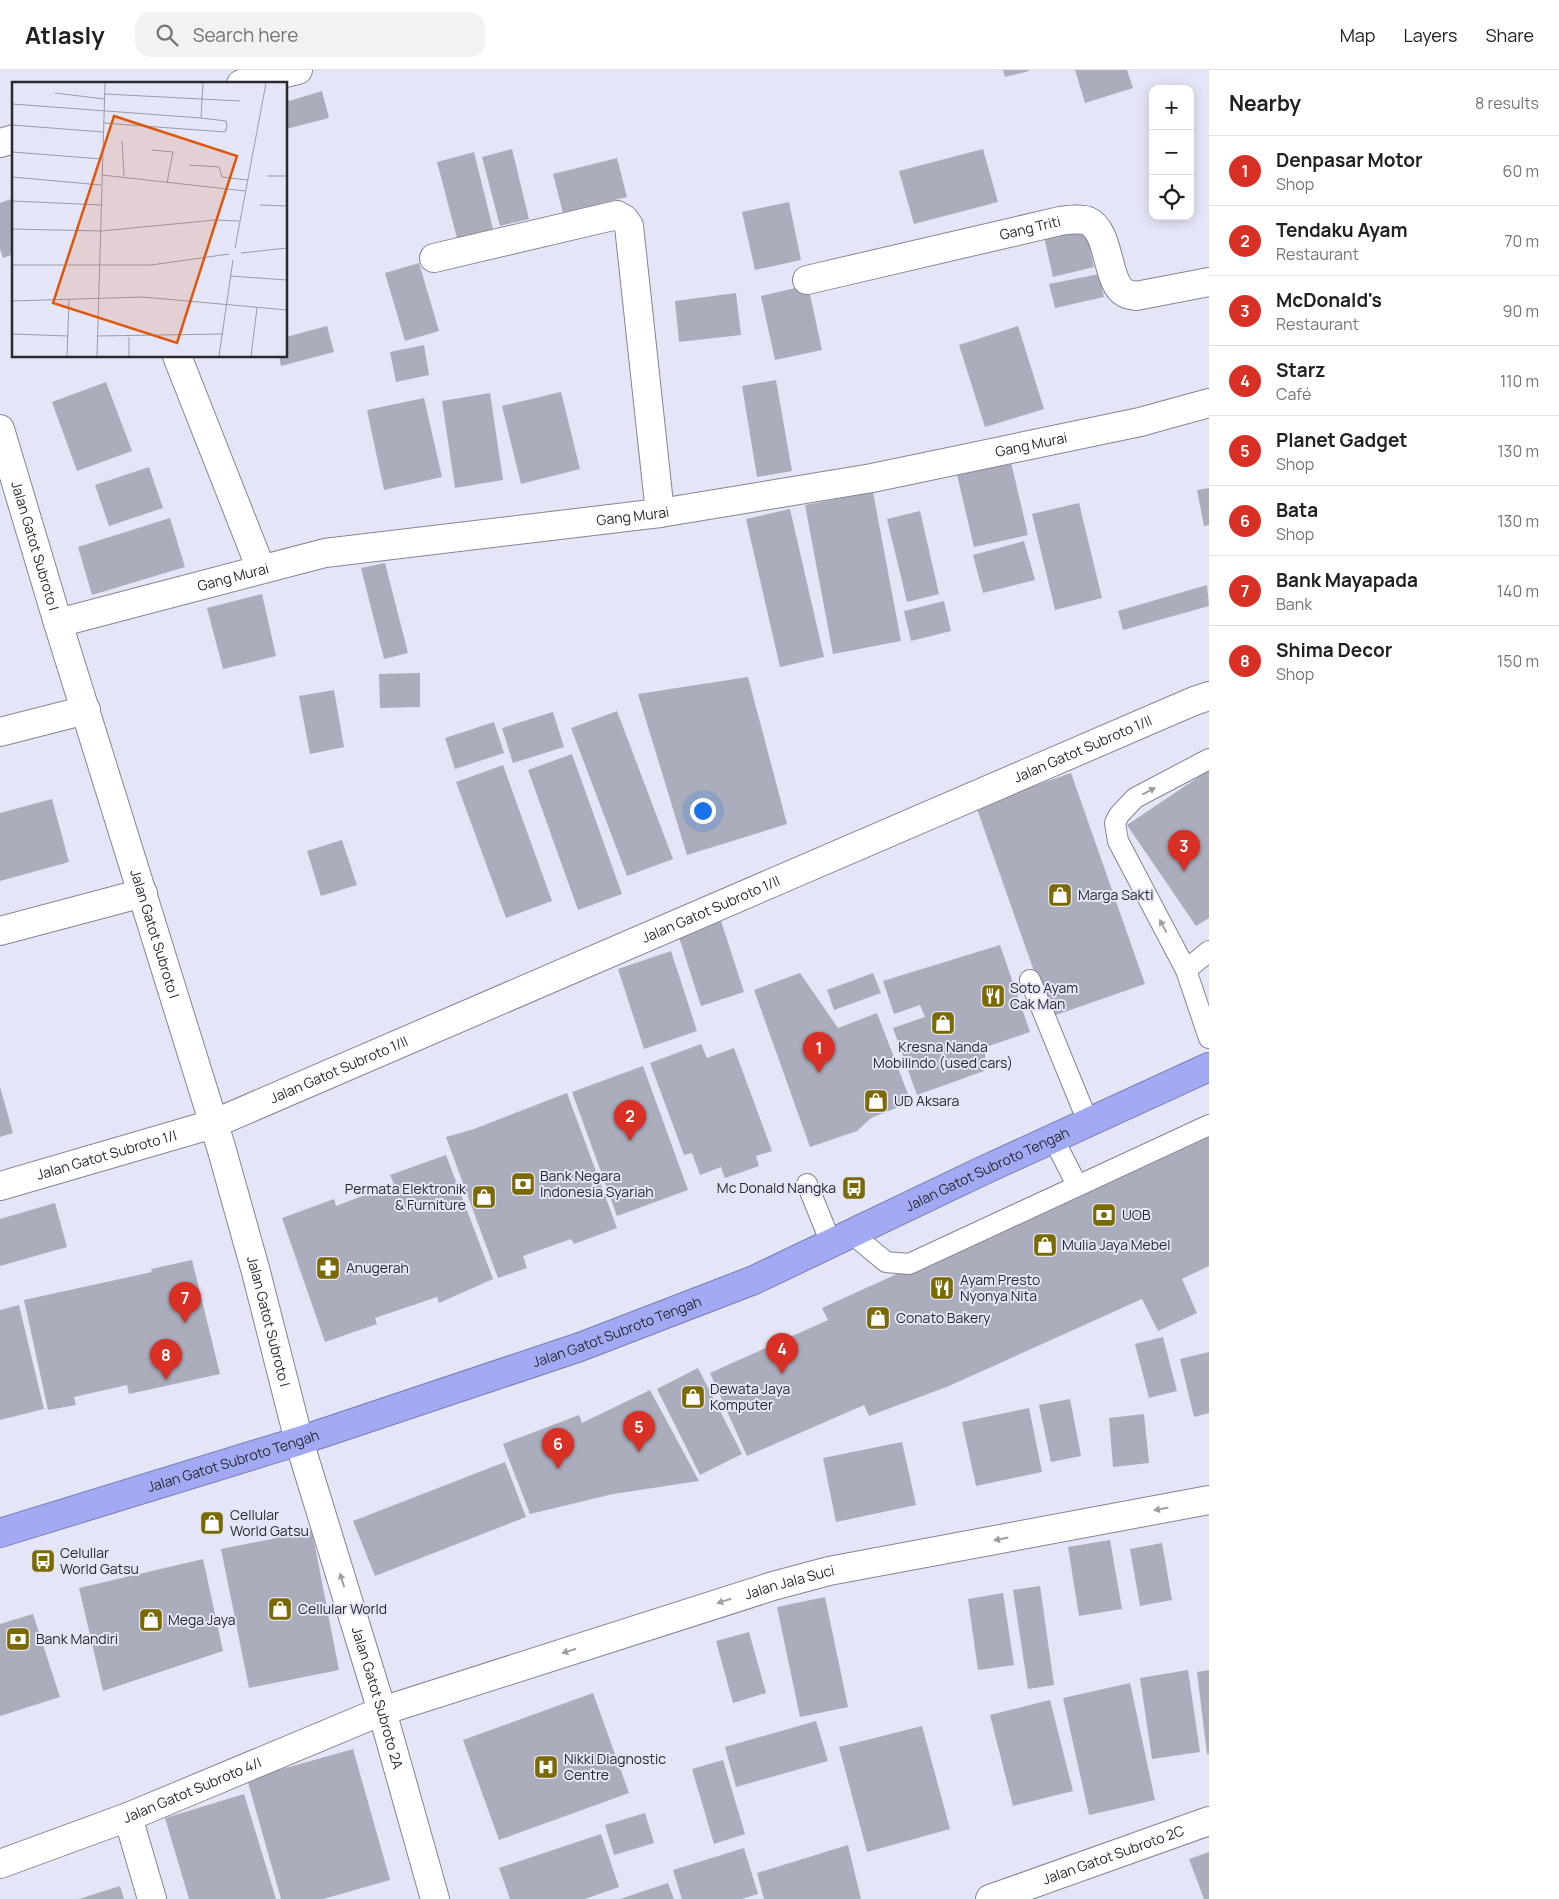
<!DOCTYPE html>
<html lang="en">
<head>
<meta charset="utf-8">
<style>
	:root { --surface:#fff; --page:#f2f2f2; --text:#202124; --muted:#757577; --line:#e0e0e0; --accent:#d93025 }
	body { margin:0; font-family:Manrope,sans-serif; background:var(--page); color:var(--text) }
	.controls { position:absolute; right:15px; top:15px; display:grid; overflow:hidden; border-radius:10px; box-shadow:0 2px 12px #0003 }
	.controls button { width:45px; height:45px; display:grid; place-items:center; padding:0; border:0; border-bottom:1px solid var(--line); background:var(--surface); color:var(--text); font:25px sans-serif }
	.you { position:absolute; left:702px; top:740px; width:18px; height:18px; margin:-12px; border:4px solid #fff; border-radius:50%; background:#1a73e8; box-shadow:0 0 0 8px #1a73e833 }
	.badge { display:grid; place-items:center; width:32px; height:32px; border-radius:50%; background:var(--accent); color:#fff; font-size:16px; font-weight:700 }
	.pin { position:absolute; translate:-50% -41px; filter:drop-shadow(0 1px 2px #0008) }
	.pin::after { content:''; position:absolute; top:26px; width:18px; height:15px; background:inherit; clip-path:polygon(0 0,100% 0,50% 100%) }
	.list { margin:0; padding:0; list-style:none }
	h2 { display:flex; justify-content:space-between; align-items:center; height:65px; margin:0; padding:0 20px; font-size:21px }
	h2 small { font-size:16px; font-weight:400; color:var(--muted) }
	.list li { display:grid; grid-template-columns:32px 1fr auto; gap:15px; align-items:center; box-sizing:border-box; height:70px; padding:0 20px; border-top:1px solid var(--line) }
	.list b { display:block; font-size:19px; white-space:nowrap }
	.list p { margin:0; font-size:16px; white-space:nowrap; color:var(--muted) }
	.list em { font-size:16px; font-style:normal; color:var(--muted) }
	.icon { flex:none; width:28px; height:28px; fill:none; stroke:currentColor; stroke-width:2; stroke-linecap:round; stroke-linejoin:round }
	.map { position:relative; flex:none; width:1209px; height:1829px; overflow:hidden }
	header { display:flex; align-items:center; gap:30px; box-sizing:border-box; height:70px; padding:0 25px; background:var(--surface); border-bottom:1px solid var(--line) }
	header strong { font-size:24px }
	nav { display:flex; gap:28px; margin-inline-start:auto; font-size:18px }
	.search { width:350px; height:45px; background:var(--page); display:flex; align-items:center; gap:12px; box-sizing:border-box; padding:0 18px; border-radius:15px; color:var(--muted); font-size:19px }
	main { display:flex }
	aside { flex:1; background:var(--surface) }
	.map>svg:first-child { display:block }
	.building { fill:#abadbd }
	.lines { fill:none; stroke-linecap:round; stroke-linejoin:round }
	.lane-casing { stroke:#838593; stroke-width:22 }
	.street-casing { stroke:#838593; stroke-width:30 }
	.highway-casing { stroke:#777daf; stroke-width:30 }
	.lane { stroke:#fff; stroke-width:20 }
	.street { stroke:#fff; stroke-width:28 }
	.highway { stroke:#a1aaf3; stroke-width:28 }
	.oneway { fill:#9f9fa2 }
	.labels { text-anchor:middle; stroke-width:4; stroke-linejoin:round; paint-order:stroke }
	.street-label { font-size:14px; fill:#292a30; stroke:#e4e6f7 }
	.poi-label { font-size:14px; fill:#292a30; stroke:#e4e6f7; text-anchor:start }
	.inset-road { fill:none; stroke:#999ba7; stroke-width:1 }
	.view { fill:#de570e; fill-opacity:0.15; stroke:#de570e; stroke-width:2.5 }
	.inset-edge { fill:none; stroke:#292a30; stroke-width:2.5 }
</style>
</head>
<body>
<header>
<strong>Atlasly</strong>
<div class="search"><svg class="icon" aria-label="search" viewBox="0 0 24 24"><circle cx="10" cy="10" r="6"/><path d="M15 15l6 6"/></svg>Search here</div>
<nav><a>Map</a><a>Layers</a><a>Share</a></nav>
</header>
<main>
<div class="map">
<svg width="1209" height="1829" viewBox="0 0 1209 1829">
	<rect width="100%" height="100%" fill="#e4e6f7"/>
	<!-- building -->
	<g class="building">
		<polygon points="1003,0 1029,0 1029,1 1005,7"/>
		<polygon points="1075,0 1127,0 1133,18 1085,33"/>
		<polygon points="322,21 329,48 286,59 286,24 289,31"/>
		<polygon points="512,79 529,149 500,156 482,87"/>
		<polygon points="983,79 998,132 914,154 899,101"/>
		<polygon points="474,82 493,159 457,168 437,92"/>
		<polygon points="617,88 627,127 563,143 553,104"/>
		<polygon points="14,128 14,184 3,188 0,179 0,133"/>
		<polygon points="789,132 801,190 755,200 742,142"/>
		<polygon points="1085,157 1094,197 1053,207 1044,167"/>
		<polygon points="419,193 439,261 405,271 385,203"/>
		<polygon points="1099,204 1104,227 1055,238 1049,214"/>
		<polygon points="808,215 822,280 775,290 761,226"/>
		<polygon points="736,223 741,265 679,272 675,231"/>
		<polygon points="327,256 334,282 281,296 279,286 286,286 286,267"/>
		<polygon points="1018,256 1044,339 985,357 959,275"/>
		<polygon points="424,275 429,305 396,312 390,282"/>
		<polygon points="776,310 792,401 757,407 742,316"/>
		<polygon points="106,312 132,381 77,401 52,332"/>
		<polygon points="561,322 580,399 521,414 502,336"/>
		<polygon points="490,323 503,410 455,418 442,331"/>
		<polygon points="424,328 442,407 384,420 367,340"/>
		<polygon points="1011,392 1028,465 974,477 957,405"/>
		<polygon points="149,397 163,438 109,456 95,415"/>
		<polygon points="1209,418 1209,455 1204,456 1197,420"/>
		<polygon points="873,422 901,571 833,584 805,435"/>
		<polygon points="1079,433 1102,528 1055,540 1032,444"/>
		<polygon points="790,439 824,587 780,597 746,449"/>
		<polygon points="920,441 939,524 907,532 887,449"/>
		<polygon points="170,448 185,497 92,525 78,477"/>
		<polygon points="1024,471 1035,510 983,523 973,485"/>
		<polygon points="385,493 408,583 384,589 361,498"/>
		<polygon points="1207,515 1209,536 1123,560 1118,541"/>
		<polygon points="262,524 276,586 223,599 207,538"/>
		<polygon points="944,531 951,561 911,571 904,541"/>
		<polygon points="420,603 420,637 380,638 379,604"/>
		<polygon points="748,607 787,754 687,785 638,624"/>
		<polygon points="334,620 344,677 310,684 299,626"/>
		<polygon points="617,641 673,789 627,806 571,658"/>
		<polygon points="553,642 564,677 513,693 502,658"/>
		<polygon points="494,652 504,683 455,699 445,668"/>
		<polygon points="572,684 622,824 578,840 528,700"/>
		<polygon points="503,695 552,831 506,848 456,712"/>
		<polygon points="1209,700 1209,848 1196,856 1127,755"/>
		<polygon points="1071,703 1145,914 1050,947 976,736"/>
		<polygon points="52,729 69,792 0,811 0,743"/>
		<polygon points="342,770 357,815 321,826 307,781"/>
		<polygon points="721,851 744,922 701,936 678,864"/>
		<polygon points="1000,875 1030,962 986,977 984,1001 917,1025 893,958 925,947 920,935 894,944 883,911"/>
		<polygon points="671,881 697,961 644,979 618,899"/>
		<polygon points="800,903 838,958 877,943 911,1032 871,1048 857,1061 810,1077 754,920"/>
		<polygon points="873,903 881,923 834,940 827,920"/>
		<polygon points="701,974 707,988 734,978 772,1081 756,1086 759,1096 725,1108 721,1097 700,1105 692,1083 684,1085 650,993"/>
		<polygon points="643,996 688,1120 617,1146 572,1022"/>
		<polygon points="0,1017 13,1063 0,1067"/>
		<polygon points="567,1023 617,1158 574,1174 571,1169 523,1186 527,1198 498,1208 446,1067 474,1059"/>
		<polygon points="1209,1062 1209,1196 1182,1209 1197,1243 1158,1261 1142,1229 949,1316 869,1346 864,1335 747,1386 710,1303 828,1250 822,1238"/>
		<polygon points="446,1085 493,1209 439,1233 437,1227 375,1248 377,1254 325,1272 282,1148 334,1129 336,1136 394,1114 390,1105"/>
		<polygon points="55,1133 67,1177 0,1196 0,1149"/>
		<polygon points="192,1190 220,1304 129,1324 127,1315 74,1327 76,1335 48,1340 24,1230 152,1202 151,1199"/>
		<polygon points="19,1235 44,1339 0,1350 0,1240"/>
		<polygon points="1163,1267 1177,1321 1149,1328 1135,1274"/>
		<polygon points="1209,1282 1209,1343 1194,1347 1180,1289"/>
		<polygon points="698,1298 742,1384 700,1405 657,1319"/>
		<polygon points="650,1320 699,1411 613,1424 530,1444 503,1374 579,1345 582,1353"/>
		<polygon points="1070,1329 1081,1386 1051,1392 1039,1335"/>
		<polygon points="1029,1338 1042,1402 976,1416 962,1352"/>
		<polygon points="1144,1344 1149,1393 1113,1397 1109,1348"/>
		<polygon points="902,1372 916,1435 836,1452 823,1388"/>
		<polygon points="505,1392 526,1447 375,1506 353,1451"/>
		<polygon points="312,1461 339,1600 249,1618 221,1479"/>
		<polygon points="1110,1470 1122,1539 1079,1546 1068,1477"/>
		<polygon points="1162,1473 1172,1530 1140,1536 1130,1479"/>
		<polygon points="203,1489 223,1581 103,1621 79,1518"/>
		<polygon points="1040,1516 1054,1615 1028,1619 1013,1520"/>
		<polygon points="1003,1523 1014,1595 978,1600 968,1529"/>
		<polygon points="825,1527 848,1637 800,1647 777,1537"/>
		<polygon points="33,1544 60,1627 0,1646 0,1554"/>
		<polygon points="749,1562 766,1623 733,1633 716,1571"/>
		<polygon points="1188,1600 1200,1682 1152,1689 1140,1608"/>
		<polygon points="1209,1600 1209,1684 1207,1684 1197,1602"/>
		<polygon points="1130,1613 1155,1730 1089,1745 1063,1628"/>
		<polygon points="593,1623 629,1723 499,1770 463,1670"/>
		<polygon points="1050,1630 1073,1721 1013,1736 990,1645"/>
		<polygon points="816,1651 828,1691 736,1717 725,1677"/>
		<polygon points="922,1656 950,1759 867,1782 839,1677"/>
		<polygon points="353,1679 390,1810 323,1829 281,1829 247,1709"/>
		<polygon points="723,1690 745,1764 714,1774 692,1699"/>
		<polygon points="244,1724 276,1829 189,1829 165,1748"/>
		<polygon points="645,1743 654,1773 614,1785 605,1755"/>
		<polygon points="601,1764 619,1817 585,1829 510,1829 499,1798"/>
		<polygon points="848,1775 861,1829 764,1829 757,1803"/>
		<polygon points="744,1778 758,1824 742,1829 682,1829 673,1800"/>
		<polygon points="1209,1782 1209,1829 1204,1829 1189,1789"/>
		<polygon points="668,1813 674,1829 620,1829"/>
		<polygon points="120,1816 124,1829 79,1829"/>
	</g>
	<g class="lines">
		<defs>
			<g id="lane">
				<polyline points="1209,689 1135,728 1119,745 1115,753 1118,771 1186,900 1209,968"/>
				<polyline points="1186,900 1209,881"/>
				<polyline points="1030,910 1088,1052"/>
				<polyline points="1053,1068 1077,1115"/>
				<polyline points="807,1114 831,1173"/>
				<polyline points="851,1163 886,1192 909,1194 1209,1055"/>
			</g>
			<g id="street">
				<polyline points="241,14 298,0"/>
				<polyline points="0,73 14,69"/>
				<polyline points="434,188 617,145 624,149 629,156 660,443"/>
				<path id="s1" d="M807 210 1060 151C1068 150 1080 148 1088 151 1111 162 1106 213 1125 223 1128 225 1133 225 1136 226L1209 212"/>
				<polyline points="177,286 261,499"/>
				<path id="s2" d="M0 359 58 553 221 1077 256 1202 299 1371 382 1641 435 1829"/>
				<path id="s3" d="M58 553 325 483 660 443 872 408 1140 352 1209 333"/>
				<polyline points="0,662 86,640"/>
				<polyline points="0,861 143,823"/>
				<path id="s4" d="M0 1116 213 1054 1194 631 1209 626"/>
				<polyline points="128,1747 152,1829"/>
				<path id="s5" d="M0 1794 128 1747 382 1641 773 1516 829 1501 1209 1430"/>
				<path id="s6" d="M990 1829 1209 1751"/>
			</g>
			<g id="highway">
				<path id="s7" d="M0 1463 299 1371 580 1277 754 1210 980 1102 1209 997"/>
			</g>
		</defs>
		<!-- lane casing -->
		<use href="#lane" class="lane-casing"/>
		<!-- street casing -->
		<use href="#street" class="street-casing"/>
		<!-- highway casing -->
		<use href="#highway" class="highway-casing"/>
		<!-- lane -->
		<use href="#lane" class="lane"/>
		<!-- street -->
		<use href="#street" class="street"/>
		<!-- highway -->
		<use href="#highway" class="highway"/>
	</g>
	<!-- one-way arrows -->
	<defs><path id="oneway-solid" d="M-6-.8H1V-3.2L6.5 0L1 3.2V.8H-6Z" transform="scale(1.25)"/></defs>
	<g class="oneway">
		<use href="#oneway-solid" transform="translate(1149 721) rotate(-28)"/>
		<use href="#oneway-solid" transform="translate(1163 856) rotate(-118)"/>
		<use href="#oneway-solid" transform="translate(1161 1439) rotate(169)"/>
		<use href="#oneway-solid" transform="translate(1001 1469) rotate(169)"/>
		<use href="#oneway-solid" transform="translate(342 1510) rotate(-107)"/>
		<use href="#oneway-solid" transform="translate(724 1531) rotate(163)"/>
		<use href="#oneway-solid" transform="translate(569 1581) rotate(162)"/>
	</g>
	<!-- icons -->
	<defs>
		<symbol id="shop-square" viewBox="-11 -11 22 22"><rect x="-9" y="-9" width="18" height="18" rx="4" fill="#7b6a02" stroke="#e4e6f7"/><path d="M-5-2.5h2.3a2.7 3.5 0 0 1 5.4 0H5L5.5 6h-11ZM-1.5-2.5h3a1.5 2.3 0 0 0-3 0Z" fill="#fff"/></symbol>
		<symbol id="restaurant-square" viewBox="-11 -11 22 22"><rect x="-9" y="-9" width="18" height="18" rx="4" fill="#7b6a02" stroke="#e4e6f7"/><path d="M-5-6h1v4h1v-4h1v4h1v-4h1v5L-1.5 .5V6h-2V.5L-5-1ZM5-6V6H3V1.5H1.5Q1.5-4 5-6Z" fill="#fff"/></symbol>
		<symbol id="bank-square" viewBox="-11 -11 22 22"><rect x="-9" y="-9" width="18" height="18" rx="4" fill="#7b6a02" stroke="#e4e6f7"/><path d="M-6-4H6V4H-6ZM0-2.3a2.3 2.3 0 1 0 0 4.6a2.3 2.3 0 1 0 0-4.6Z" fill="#fff"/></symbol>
		<symbol id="bus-square" viewBox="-11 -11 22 22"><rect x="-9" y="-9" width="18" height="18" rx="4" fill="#7b6a02" stroke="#e4e6f7"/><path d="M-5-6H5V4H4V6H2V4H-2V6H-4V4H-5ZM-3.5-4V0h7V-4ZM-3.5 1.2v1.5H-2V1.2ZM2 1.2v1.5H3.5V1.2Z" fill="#fff"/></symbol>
		<symbol id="pharmacy-square" viewBox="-11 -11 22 22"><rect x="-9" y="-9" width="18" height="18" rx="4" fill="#7b6a02" stroke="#e4e6f7"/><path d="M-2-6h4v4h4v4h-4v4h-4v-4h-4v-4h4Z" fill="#fff"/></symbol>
		<symbol id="hospital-square" viewBox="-11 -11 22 22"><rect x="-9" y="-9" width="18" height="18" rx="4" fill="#7b6a02" stroke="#e4e6f7"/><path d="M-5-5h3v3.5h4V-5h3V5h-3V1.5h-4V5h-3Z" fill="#fff"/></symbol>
	</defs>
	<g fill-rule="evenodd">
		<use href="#shop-square" x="1046" y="811" width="28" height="28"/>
		<use href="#restaurant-square" x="979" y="912" width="28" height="28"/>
		<use href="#shop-square" x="929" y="939" width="28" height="28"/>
		<use href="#shop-square" x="862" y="1017" width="28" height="28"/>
		<use href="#bank-square" x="509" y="1100" width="28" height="28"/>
		<use href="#bus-square" x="840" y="1104" width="28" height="28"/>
		<use href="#shop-square" x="470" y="1113" width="28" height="28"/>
		<use href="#bank-square" x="1090" y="1131" width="28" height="28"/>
		<use href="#shop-square" x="1031" y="1161" width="28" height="28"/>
		<use href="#pharmacy-square" x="314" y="1184" width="28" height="28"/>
		<use href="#restaurant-square" x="928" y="1204" width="28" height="28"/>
		<use href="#shop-square" x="864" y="1234" width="28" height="28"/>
		<use href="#shop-square" x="679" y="1313" width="28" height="28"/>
		<use href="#shop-square" x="198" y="1439" width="28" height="28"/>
		<use href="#bus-square" x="29" y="1477" width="28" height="28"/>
		<use href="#shop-square" x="266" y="1525" width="28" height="28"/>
		<use href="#shop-square" x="137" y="1536" width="28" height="28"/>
		<use href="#bank-square" x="4" y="1555" width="28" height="28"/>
		<use href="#hospital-square" x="532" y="1683" width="28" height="28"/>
	</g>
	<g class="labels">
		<!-- street labels -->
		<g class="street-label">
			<text dy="5" stroke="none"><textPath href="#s1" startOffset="229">Gang Triti</textPath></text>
			<text dy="5" stroke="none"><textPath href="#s3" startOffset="991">Gang Murai</textPath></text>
			<text dy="5" stroke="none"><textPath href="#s3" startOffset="586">Gang Murai</textPath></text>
			<text dy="5" stroke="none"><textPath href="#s2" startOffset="122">Jalan Gatot Subroto I</textPath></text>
			<text dy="5" stroke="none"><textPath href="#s3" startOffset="181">Gang Murai</textPath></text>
			<text dy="5" stroke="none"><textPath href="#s4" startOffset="1169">Jalan Gatot Subroto 1/II</textPath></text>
			<text dy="5" stroke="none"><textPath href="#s4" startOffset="764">Jalan Gatot Subroto 1/II</textPath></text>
			<text dy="5" stroke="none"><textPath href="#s2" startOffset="528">Jalan Gatot Subroto I</textPath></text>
			<text dy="5" stroke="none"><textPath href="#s4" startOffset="359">Jalan Gatot Subroto 1/II</textPath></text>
			<text dy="5" stroke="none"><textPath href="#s4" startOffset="111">Jalan Gatot Subroto 1/I</textPath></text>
			<text dy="5" stroke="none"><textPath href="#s7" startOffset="1054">Jalan Gatot Subroto Tengah</textPath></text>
			<text dy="5" stroke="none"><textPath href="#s2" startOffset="932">Jalan Gatot Subroto I</textPath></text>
			<text dy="5" stroke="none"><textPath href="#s7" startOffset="649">Jalan Gatot Subroto Tengah</textPath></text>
			<text dy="5" stroke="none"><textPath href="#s7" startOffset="244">Jalan Gatot Subroto Tengah</textPath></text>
			<text dy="5" stroke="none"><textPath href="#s5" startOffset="839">Jalan Jala Suci</textPath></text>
			<text dy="5" stroke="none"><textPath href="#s2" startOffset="1324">Jalan Gatot Subroto 2A</textPath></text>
			<text dy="5" stroke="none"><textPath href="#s5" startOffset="206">Jalan Gatot Subroto 4/I</textPath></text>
			<text dy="5" stroke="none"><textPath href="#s6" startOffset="131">Jalan Gatot Subroto 2C</textPath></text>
		</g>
		<!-- poi labels -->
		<g class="poi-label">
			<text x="1078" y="830">Marga Sakti</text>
			<text x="1010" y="923">Soto Ayam<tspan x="1010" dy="16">Cak Man</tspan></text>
			<text x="943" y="982" text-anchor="middle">Kresna Nanda<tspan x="943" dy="16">Mobilindo (used cars)</tspan></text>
			<text x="894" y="1036">UD Aksara</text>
			<text x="540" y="1111">Bank Negara<tspan x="540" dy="16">Indonesia Syariah</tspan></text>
			<text x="836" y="1123" text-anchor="end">Mc Donald Nangka</text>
			<text x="466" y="1124" text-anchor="end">Permata Elektronik<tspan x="466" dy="16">&amp; Furniture</tspan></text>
			<text x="1122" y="1150">UOB</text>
			<text x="1062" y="1180">Mulia Jaya Mebel</text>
			<text x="346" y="1203">Anugerah</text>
			<text x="960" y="1215">Ayam Presto<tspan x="960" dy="16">Nyonya Nita</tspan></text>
			<text x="896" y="1253">Conato Bakery</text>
			<text x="710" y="1324">Dewata Jaya<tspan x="710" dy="16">Komputer</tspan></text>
			<text x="230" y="1450">Cellular<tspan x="230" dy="16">World Gatsu</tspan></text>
			<text x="60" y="1488">Celullar<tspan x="60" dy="16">World Gatsu</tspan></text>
			<text x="298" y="1544">Cellular World</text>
			<text x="168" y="1555">Mega Jaya</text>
			<text x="36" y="1574">Bank Mandiri</text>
			<text x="564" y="1694">Nikki Diagnostic<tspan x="564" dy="16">Centre</tspan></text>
		</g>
	</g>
	<!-- overview -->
	<g transform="translate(12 12)">
		<rect width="275" height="275" fill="#e4e6f7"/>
		<path class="inset-road" d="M43 11 92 17M93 12 228 19M0 22 189 36 214 39 215 44 213 50 91 41M189 36 191 1M0 43 91 50M110 59 112 94M140 68 161 70 155 101M0 70 90 77M177 83 207 85 210 95 235 98M90 93 233 109M255 94H275M0 95 89 103M0 119 89 123M248 123 275 124M0 147 89 149 203 138 227 139M223 166 254 1M229 171 275 166M0 183H139L217 172M218 194 275 198M0 219 131 215 275 228M0 252 56 254M85 254 211 252M55 274 57 217M85 274 93 1M117 274V255M207 274 221 178M239 274 245 226"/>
		<path class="view" d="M102 34 225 74 165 261 41 221Z"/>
		<rect width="275" height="275" class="inset-edge"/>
	</g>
</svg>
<div class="controls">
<button>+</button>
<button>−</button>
<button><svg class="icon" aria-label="locate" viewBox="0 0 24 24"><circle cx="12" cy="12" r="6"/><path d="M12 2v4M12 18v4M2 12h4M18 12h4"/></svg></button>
</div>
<div class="you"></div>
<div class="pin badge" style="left:819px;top:1003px">1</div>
<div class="pin badge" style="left:630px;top:1071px">2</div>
<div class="pin badge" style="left:1184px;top:801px">3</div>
<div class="pin badge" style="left:782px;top:1304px">4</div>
<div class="pin badge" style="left:639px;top:1382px">5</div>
<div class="pin badge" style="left:558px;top:1399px">6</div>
<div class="pin badge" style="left:185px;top:1253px">7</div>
<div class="pin badge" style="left:166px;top:1310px">8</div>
</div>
<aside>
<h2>Nearby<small>8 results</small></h2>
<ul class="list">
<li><span class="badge">1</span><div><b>Denpasar Motor</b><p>Shop</p></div><em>60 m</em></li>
<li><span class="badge">2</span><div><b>Tendaku Ayam</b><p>Restaurant</p></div><em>70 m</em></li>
<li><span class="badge">3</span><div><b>McDonald's</b><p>Restaurant</p></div><em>90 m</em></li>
<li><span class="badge">4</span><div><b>Starz</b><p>Café</p></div><em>110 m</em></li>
<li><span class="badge">5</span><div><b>Planet Gadget</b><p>Shop</p></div><em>130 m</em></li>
<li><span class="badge">6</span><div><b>Bata</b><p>Shop</p></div><em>130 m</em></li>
<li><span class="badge">7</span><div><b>Bank Mayapada</b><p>Bank</p></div><em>140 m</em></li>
<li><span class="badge">8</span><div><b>Shima Decor</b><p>Shop</p></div><em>150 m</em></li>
</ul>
</aside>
</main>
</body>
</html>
